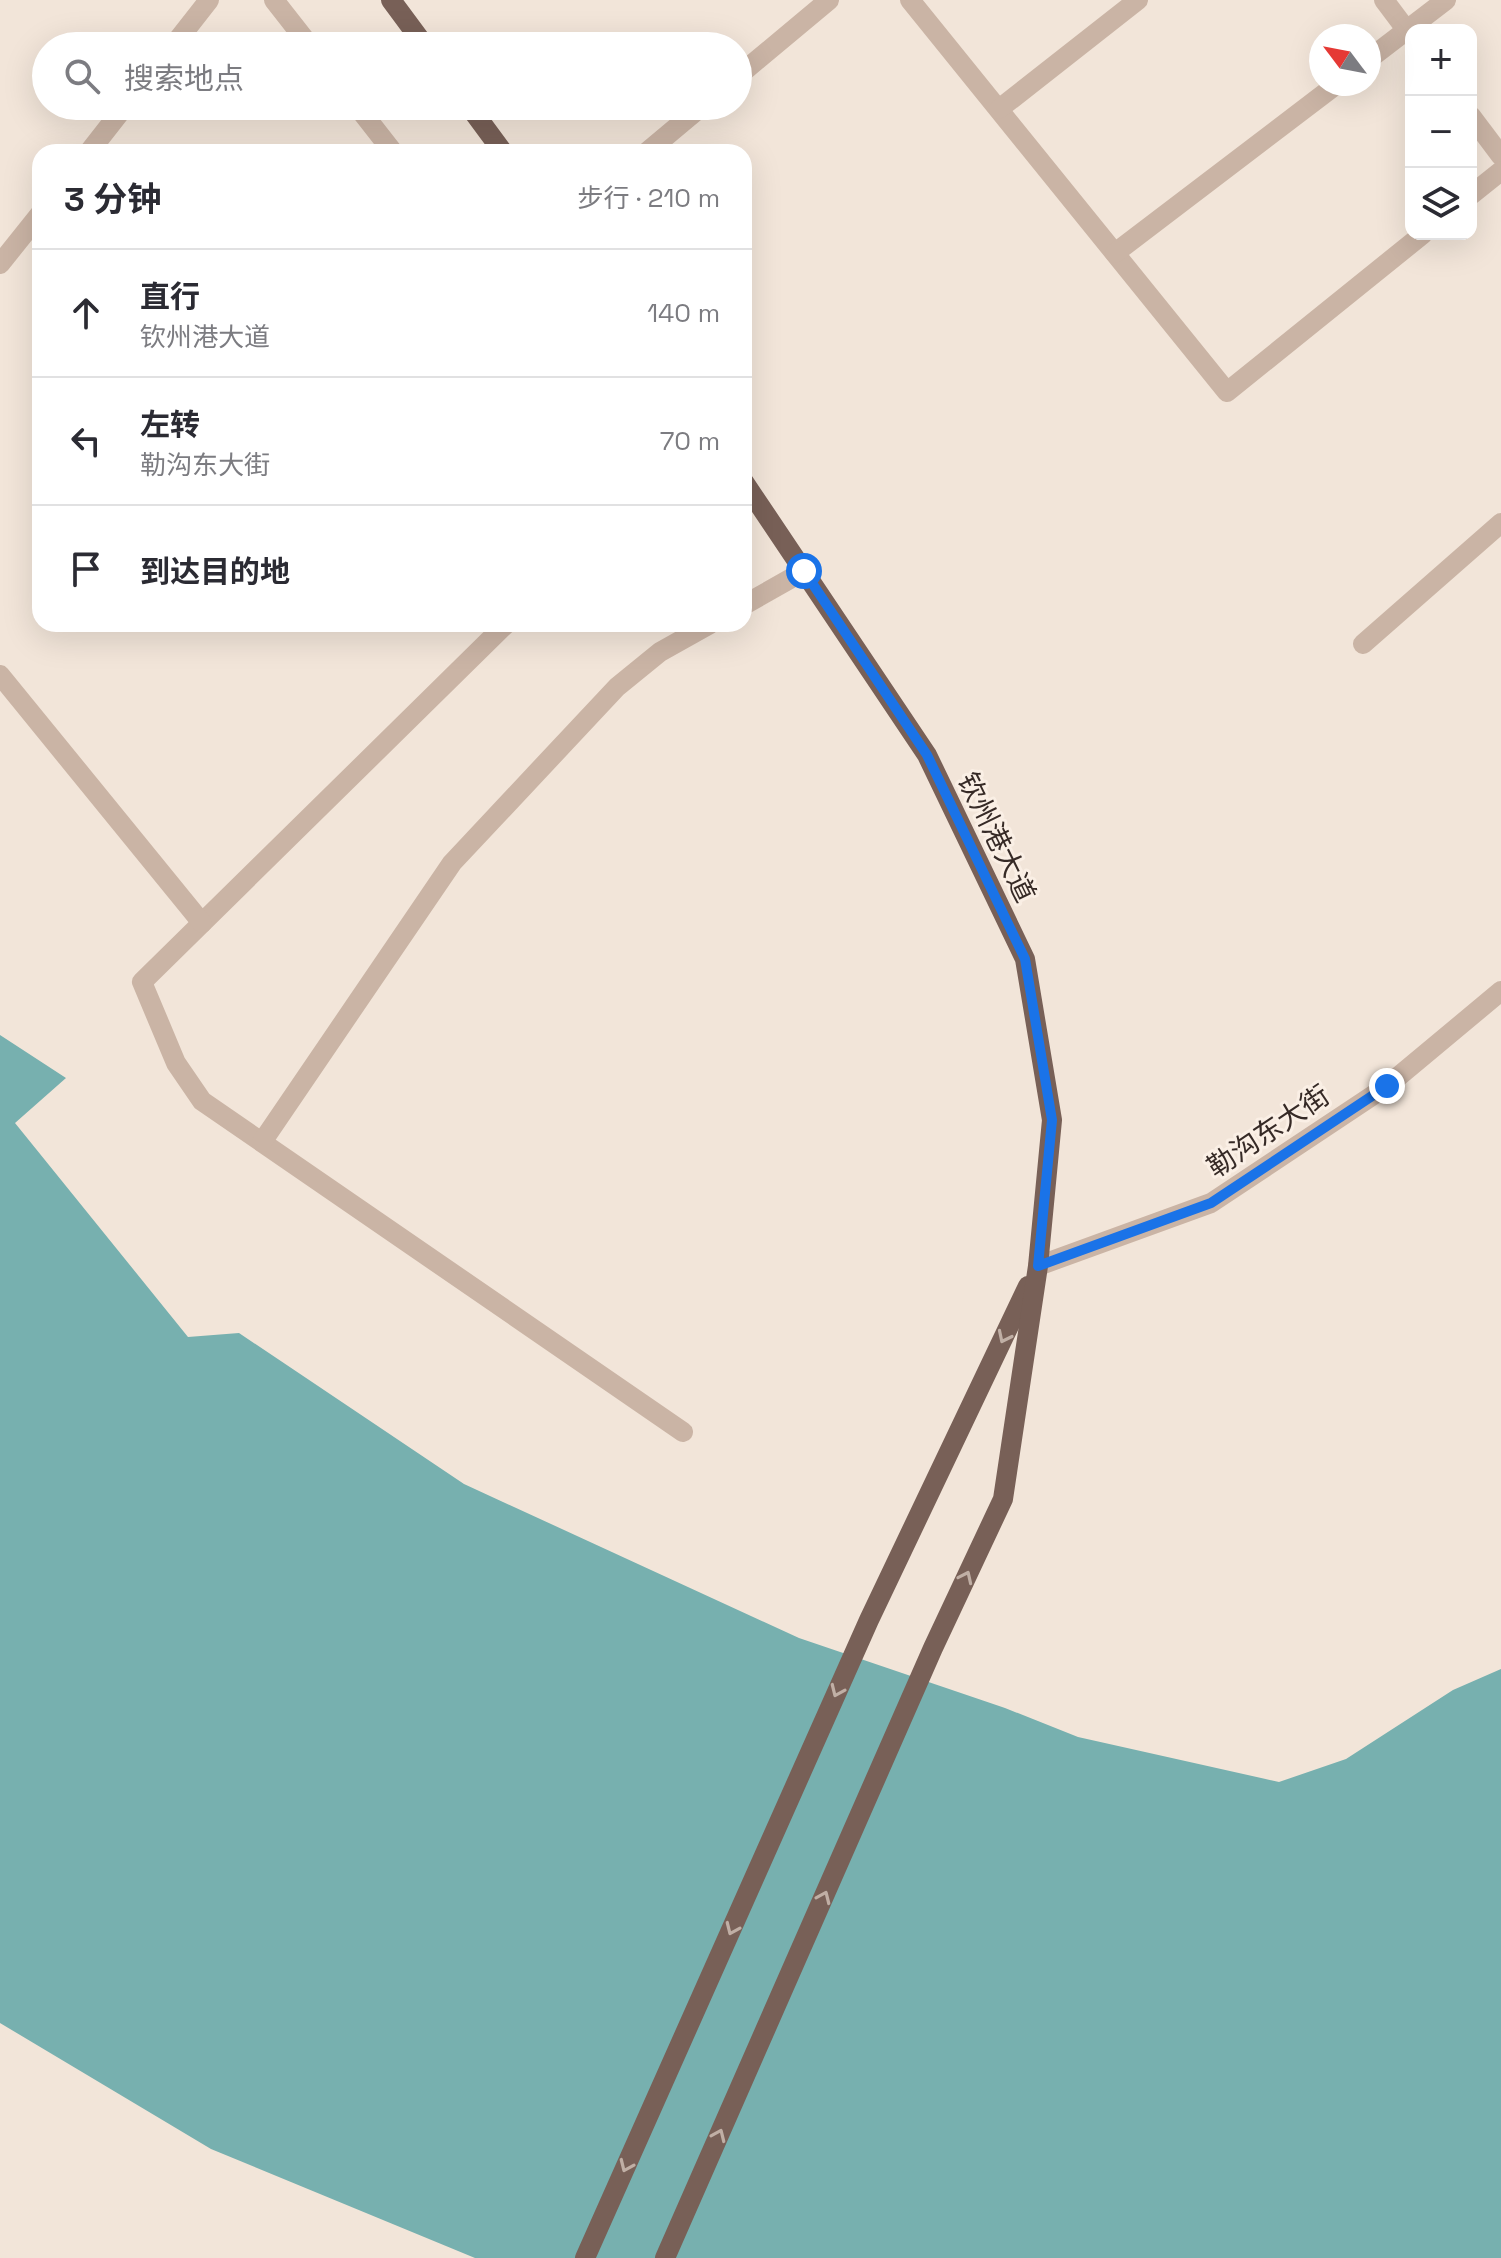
<!DOCTYPE html>
<html lang="zh">
<head>
<meta charset="utf-8">
<style>
	:root { --surface:#fff; --page:#f2f2f3; --text:#2b2b33; --muted:#7c7c81; --line:#e1e1e2 }
	body { margin:0; font-family:"Space Grotesk","Noto Sans SC",sans-serif; background:var(--page); color:var(--text) }
	.controls { position:absolute; right:24px; top:24px; display:grid; overflow:hidden; border-radius:16px; box-shadow:0 8px 32px #0002 }
	.controls button { width:72px; height:72px; display:grid; place-items:center; padding:0; border:0; border-bottom:2px solid var(--line); background:var(--surface); color:var(--text); font:40px sans-serif }
	.compass { position:absolute; left:1309px; top:24px; width:72px; height:72px; border-radius:50%; background:var(--surface); box-shadow:0 8px 32px #0002; rotate:302deg }
	.stop { position:absolute; width:24px; height:24px; margin:-18px; border:6px solid #1a73e8; border-radius:50%; background:#fff }
	.stop.end { background:#1a73e8; border-color:#fff; box-shadow:0 2px 8px #0008 }
	.list { margin:0; padding:0; list-style:none }
	h2 { display:flex; justify-content:space-between; align-items:center; height:104px; margin:0; padding:0 32px; font-size:34px }
	h2 small { font-size:26px; font-weight:400; color:var(--muted) }
	.list li { display:grid; grid-template-columns:52px 1fr auto; gap:24px; align-items:center; box-sizing:border-box; height:128px; padding:0 32px; border-top:2px solid var(--line) }
	.list b { display:block; font-size:30px; white-space:nowrap }
	.list p { margin:0; font-size:26px; white-space:nowrap; color:var(--muted) }
	.list em { font-size:26px; font-style:normal; color:var(--muted) }
	.icon { flex:none; width:44px; height:44px; fill:none; stroke:currentColor; stroke-width:2; stroke-linecap:round; stroke-linejoin:round }
	.map { position:relative; flex:none; width:1501px; height:2258px; overflow:hidden }
	.search { position:absolute; background:var(--surface); box-shadow:0 8px 32px #0002; left:32px; top:32px; width:720px; height:88px; display:flex; align-items:center; gap:20px; box-sizing:border-box; padding:0 28px; border-radius:44px; color:var(--muted); font-size:30px }
	.panel { position:absolute; background:var(--surface); box-shadow:0 8px 32px #0002; left:32px; top:144px; width:720px; height:488px; border-radius:24px }
	.map>svg:first-child { display:block }
	.water { fill:#77b0af }
	.lines { fill:none; stroke-linecap:round; stroke-linejoin:round }
	.minor { stroke:#cab4a5; stroke-width:20 }
	.major { stroke:#786057; stroke-width:20 }
	.oneway { stroke:#c0afa5 }
	.route { stroke:#1a73e8; stroke-width:10 }
	.labels { text-anchor:middle; stroke-width:6; stroke-linejoin:round; paint-order:stroke }
	.street-label { font-size:28px; fill:#362a26; stroke:#faefe5 }
</style>
</head>
<body>
<div class="map">
<svg width="1501" height="2258" viewBox="0 0 1501 2258">
	<rect width="100%" height="100%" fill="#f2e5d9"/>
	<!-- water -->
	<polygon class="water" points="0,1035 66,1078 15,1123 188,1337 239,1333 464,1484 799,1638 1005,1708 1078,1737 1279,1782 1346,1759 1453,1690 1501,1669 1501,2258 475,2258 211,2149 0,2023"/>
	<g class="lines">
		<!-- minor -->
		<g class="minor">
			<polyline points="274,0 310,46"/>
			<polyline points="910,0 1227,392 1423,234"/>
			<polyline points="1384,0 1411,36"/>
			<polyline points="173,46 209,0"/>
			<polyline points="1369,59 1446,0"/>
			<polyline points="738,76 829,0"/>
			<polyline points="357,106 393,152"/>
			<polyline points="999,109 1138,0"/>
			<polyline points="1471,116 1501,156"/>
			<polyline points="89,152 125,106"/>
			<polyline points="647,152 702,106"/>
			<polyline points="1471,195 1501,171"/>
			<polyline points="1115,253 1337,84"/>
			<polyline points="0,264 40,214"/>
			<polyline points="744,605 804,571"/>
			<polyline points="506,624 142,982 176,1063 202,1101 683,1432"/>
			<polyline points="1363,644 1501,523"/>
			<polyline points="0,675 202,923"/>
			<polyline points="262,1142 452,863 617,687 660,652 710,624"/>
			<polyline points="1038,1266 1211,1203 1387,1086 1501,991"/>
		</g>
		<!-- major -->
		<g class="major">
			<polyline points="391,0 425,46"/>
			<polyline points="469,106 503,152"/>
			<polyline points="585,2258 869,1620 1028,1286"/>
			<polyline points="665,2258 933,1648 1003,1499 1038,1266 1052,1120 1025,959 927,755 744,482"/>
		</g>
	</g>
	<!-- one-way arrows -->
	<defs><path id="oneway-chevron" d="M-2-3.5L2.5 0L-2 3.5" fill="none" stroke-width="1.6" stroke-linecap="round" stroke-linejoin="round" transform="scale(2)"/></defs>
	<g class="oneway">
		<use href="#oneway-chevron" transform="translate(1004 1337) rotate(116)"/>
		<use href="#oneway-chevron" transform="translate(966 1577) rotate(-65)"/>
		<use href="#oneway-chevron" transform="translate(837 1691) rotate(114)"/>
		<use href="#oneway-chevron" transform="translate(824 1897) rotate(-66)"/>
		<use href="#oneway-chevron" transform="translate(732 1929) rotate(114)"/>
		<use href="#oneway-chevron" transform="translate(719 2135) rotate(-66)"/>
		<use href="#oneway-chevron" transform="translate(626 2166) rotate(114)"/>
	</g>
	<g class="lines">
		<!-- route -->
		<polyline class="route" points="804,571 927,755 1025,959 1052,1120 1038,1266 1211,1203 1387,1086"/>
	</g>
	<g class="labels">
		<!-- street labels -->
		<g class="street-label">
			<text transform="translate(997 837) rotate(64)" y="10">钦州港大道</text>
			<text transform="translate(1268 1131) rotate(-34)" y="10">勒沟东大街</text>
		</g>
	</g>
</svg>
<div class="controls">
<button>+</button>
<button>−</button>
<button><svg class="icon" aria-label="layers" viewBox="0 0 24 24"><path d="M12 4l9 5-9 5-9-5zM3 14l9 5 9-5"/></svg></button>
</div>
<svg class="compass" viewBox="-18 -18 36 36"><path d="M0-13l5 13h-10z" fill="#e53935"/><path d="M0 13l5-13h-10z" fill="#7c7c81"/></svg>
<div class="stop" style="left:804px;top:571px"></div>
<div class="stop end" style="left:1387px;top:1086px"></div>
<div class="search"><svg class="icon" aria-label="search" viewBox="0 0 24 24"><circle cx="10" cy="10" r="6"/><path d="M15 15l6 6"/></svg>搜索地点</div>
<section class="panel">
<h2>3 分钟<small>步行 · 210 m</small></h2>
<ul class="list">
<li><svg class="icon" aria-label="ahead" viewBox="0 0 24 24"><path d="M12 20V5M6 11l6-6 6 6"/></svg><div><b>直行</b><p>钦州港大道</p></div><em>140 m</em></li>
<li><svg class="icon" aria-label="left" viewBox="0 0 24 24"><path d="M17 20v-9H6M10 6l-5 5 5 5"/></svg><div><b>左转</b><p>勒沟东大街</p></div><em>70 m</em></li>
<li><svg class="icon" aria-label="arrive" viewBox="0 0 24 24"><path d="M6 21V4h12l-3 4 3 4H6"/></svg><div><b>到达目的地</b></div></li>
</ul>
</section>
</div>
</body>
</html>
